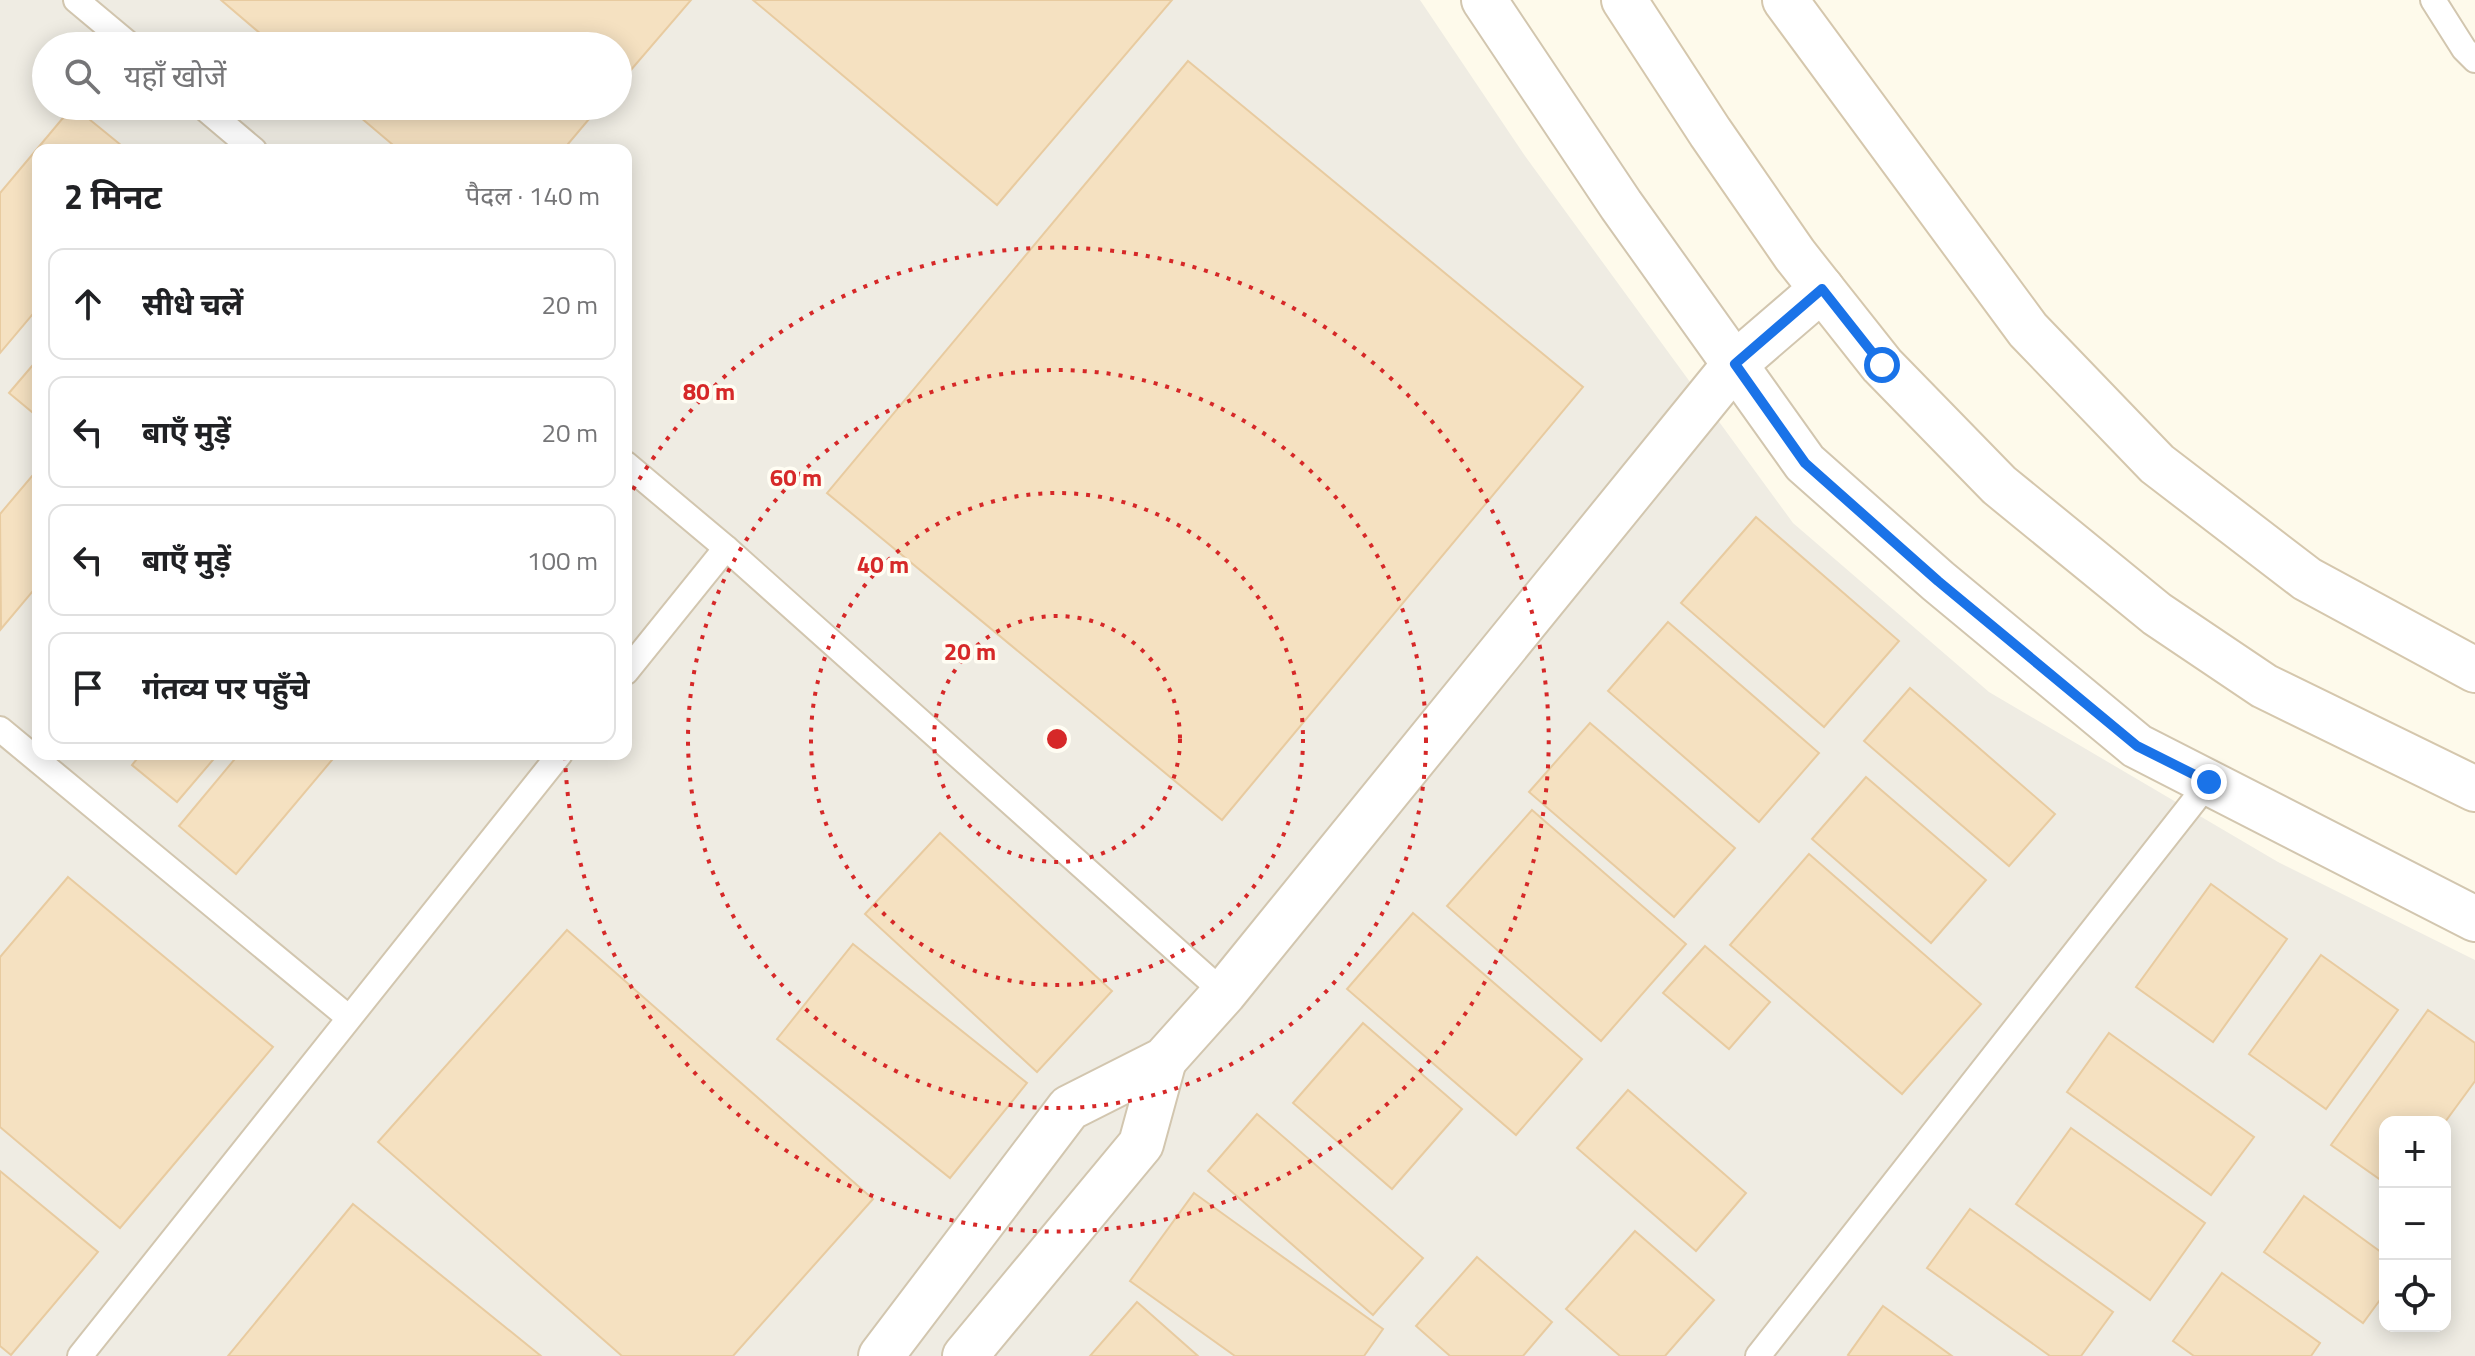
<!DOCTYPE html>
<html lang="hi">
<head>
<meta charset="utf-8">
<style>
	:root { --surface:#fff; --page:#f6f6f6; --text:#202124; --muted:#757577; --line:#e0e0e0 }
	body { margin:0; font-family:"Titillium Web","Noto Sans Devanagari",sans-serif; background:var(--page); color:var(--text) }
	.controls { position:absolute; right:24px; bottom:24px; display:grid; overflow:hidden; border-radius:16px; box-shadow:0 4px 20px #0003 }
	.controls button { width:72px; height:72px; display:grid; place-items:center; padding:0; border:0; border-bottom:2px solid var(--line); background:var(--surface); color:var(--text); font:40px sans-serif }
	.stop { position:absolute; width:24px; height:24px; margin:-18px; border:6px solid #1a73e8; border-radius:50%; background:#fff }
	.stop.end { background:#1a73e8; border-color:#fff; box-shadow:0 2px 8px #0008 }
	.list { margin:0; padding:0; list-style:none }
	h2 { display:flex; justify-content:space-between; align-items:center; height:104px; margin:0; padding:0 32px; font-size:34px }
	h2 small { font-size:26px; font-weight:400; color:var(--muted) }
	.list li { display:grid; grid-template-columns:52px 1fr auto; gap:24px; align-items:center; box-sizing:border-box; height:112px; margin:0 16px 16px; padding:0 16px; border:2px solid var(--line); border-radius:16px }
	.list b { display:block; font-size:30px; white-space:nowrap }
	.list em { font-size:26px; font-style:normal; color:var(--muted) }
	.icon { flex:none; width:44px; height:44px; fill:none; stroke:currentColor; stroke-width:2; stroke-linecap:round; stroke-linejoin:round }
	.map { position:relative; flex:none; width:2475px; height:1356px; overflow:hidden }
	.search { position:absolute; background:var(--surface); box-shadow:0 4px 20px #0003; left:32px; top:32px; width:600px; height:88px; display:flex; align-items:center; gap:20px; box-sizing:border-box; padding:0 28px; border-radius:44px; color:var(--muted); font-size:30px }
	.panel { position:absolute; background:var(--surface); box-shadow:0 4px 20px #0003; left:32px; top:144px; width:600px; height:616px; border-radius:16px }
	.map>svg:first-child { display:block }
	.industrial { fill:#efece3; fill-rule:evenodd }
	.building { fill:#f5e1c1; stroke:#e8cba0; stroke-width:2 }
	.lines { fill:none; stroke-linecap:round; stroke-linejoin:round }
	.service-casing { stroke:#d2c6af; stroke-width:28 }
	.minor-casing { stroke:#d2c6af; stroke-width:48 }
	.secondary-casing { stroke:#d5c7ad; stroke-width:48 }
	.service { stroke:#fff; stroke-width:24 }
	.minor { stroke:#fff; stroke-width:44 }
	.secondary { stroke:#fff; stroke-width:44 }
	.route { stroke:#1a73e8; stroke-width:10 }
	.ring { fill:none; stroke:#d62828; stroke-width:4; stroke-dasharray:4 8 }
	.centre { fill:#d62828; stroke:#fffdf3; stroke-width:4 }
	.ring-label { font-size:24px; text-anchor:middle; font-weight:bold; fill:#d62828; stroke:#fffdf3; stroke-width:7; stroke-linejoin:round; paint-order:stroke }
</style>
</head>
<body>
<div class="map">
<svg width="2475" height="1356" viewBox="0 0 2475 1356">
	<rect width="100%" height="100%" fill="#fefaeb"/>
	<!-- industrial -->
	<path class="industrial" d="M0 0H1420L1525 156 1793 523 1989 692 2278 862 2475 960V1356H0ZM46 46H618V106H46ZM38 150H626V754H38ZM2385 1122H2445V1326H2385Z"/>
	<!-- building -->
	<g class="building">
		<polygon points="221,0 691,0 618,85 618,46 275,46"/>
		<polygon points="753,0 1172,0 997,205"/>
		<polygon points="1188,61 1583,387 1222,820 827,493"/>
		<polygon points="73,106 127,150 38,150 38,308 0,353 0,193"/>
		<polygon points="347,106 600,106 563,150 399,150"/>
		<polygon points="38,359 38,417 9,393"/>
		<polygon points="38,469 38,585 1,629 0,514"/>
		<polygon points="1756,517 1899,641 1824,727 1681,603"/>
		<polygon points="1668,622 1819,753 1759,822 1608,691"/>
		<polygon points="1910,688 2055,814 2009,866 1864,741"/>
		<polygon points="1590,723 1735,848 1674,917 1529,792"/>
		<polygon points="141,754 218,754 177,802 132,765"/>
		<polygon points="239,754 337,754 236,874 179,826"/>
		<polygon points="1866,777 1986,880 1931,943 1812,839"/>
		<polygon points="1532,810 1686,944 1601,1041 1447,906"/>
		<polygon points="940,833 1112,991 1037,1072 865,914"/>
		<polygon points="1809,854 1981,1004 1902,1094 1730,945"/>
		<polygon points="68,877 273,1047 120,1228 0,1127 0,957"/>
		<polygon points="2211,884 2287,939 2213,1042 2136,987"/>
		<polygon points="1413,913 1582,1059 1516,1135 1347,989"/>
		<polygon points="567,930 873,1199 733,1356 622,1356 378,1142"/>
		<polygon points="853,944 1027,1083 950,1178 777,1039"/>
		<polygon points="1705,946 1770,1002 1729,1049 1663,993"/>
		<polygon points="2321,955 2398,1010 2326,1109 2249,1054"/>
		<polygon points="2428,1010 2475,1043 2475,1081 2445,1122 2385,1122 2385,1183 2331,1145"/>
		<polygon points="1363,1023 1462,1109 1392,1189 1293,1103"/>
		<polygon points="2109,1033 2254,1137 2211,1195 2067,1092"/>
		<polygon points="1628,1090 1746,1193 1696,1251 1577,1148"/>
		<polygon points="1257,1114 1423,1258 1373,1315 1208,1171"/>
		<polygon points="2071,1128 2205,1223 2150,1300 2016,1204"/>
		<polygon points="0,1171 98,1252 11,1355 0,1346"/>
		<polygon points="1194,1193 1383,1329 1364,1356 1235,1356 1130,1281"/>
		<polygon points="2304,1196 2385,1255 2385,1293 2363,1323 2264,1252"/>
		<polygon points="353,1204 541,1356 228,1356"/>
		<polygon points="1970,1209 2113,1312 2081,1356 2050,1356 1927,1268"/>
		<polygon points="1635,1231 1714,1300 1665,1356 1620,1356 1566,1309"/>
		<polygon points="1477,1257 1552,1322 1523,1356 1450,1356 1416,1326"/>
		<polygon points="2222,1273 2320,1343 2311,1356 2194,1356 2173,1341"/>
		<polygon points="1137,1302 1198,1356 1090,1356"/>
		<polygon points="1883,1306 1952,1356 1850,1356 1848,1355"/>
	</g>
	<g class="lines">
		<defs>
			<g id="service">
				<polyline points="76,0 131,46"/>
				<polyline points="2433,0 2464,49 2475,60"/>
				<polyline points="202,106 254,150"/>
				<polyline points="626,464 726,548 1224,993"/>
				<polyline points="626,672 726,548"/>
				<polyline points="0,729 348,1017"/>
				<polyline points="80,1356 560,754"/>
				<polyline points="1758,1356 2209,782"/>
			</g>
			<g id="minor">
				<polyline points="1484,0 1621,205 1805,463 1938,581 2137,746 2475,919"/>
				<polyline points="881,1356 1069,1108 1164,1060 1224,993 1735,364 1822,289"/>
				<polyline points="965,1356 1141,1144 1164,1060"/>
			</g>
			<g id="secondary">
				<polyline points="1624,0 1710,132 1795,255 1882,365 1999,485 2157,614 2264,686 2475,789"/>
				<polyline points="1785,0 2028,330 2157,464 2307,579 2475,670"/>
			</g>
		</defs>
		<!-- service casing -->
		<use href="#service" class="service-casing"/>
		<!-- minor casing -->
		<use href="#minor" class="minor-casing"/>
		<!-- secondary casing -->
		<use href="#secondary" class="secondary-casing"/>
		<!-- service -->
		<use href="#service" class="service"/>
		<!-- minor -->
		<use href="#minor" class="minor"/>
		<!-- secondary -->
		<use href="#secondary" class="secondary"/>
	</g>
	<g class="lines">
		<!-- route -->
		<polyline class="route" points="1882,365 1822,289 1735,364 1805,463 1938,581 2137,746 2209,782"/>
	</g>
	<!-- distance rings -->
	<g class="ring">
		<circle cx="1057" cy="739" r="123"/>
		<circle cx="1057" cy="739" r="246"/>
		<circle cx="1057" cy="739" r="369"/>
		<path d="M627 500A492 492 0 1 1 565 756"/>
	</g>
	<circle cx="1057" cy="739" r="12" class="centre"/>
	<g class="ring-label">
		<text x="709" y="400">80 m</text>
		<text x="796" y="486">60 m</text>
		<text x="883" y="573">40 m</text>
		<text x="970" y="660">20 m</text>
	</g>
</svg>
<div class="controls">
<button>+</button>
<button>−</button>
<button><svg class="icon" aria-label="locate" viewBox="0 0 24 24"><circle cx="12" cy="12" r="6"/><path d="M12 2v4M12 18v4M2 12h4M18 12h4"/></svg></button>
</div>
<div class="stop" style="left:1882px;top:365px"></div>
<div class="stop end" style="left:2209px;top:782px"></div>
<div class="search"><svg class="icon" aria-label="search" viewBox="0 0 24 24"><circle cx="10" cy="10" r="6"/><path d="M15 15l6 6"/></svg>यहाँ खोजें</div>
<section class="panel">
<h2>2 मिनट<small>पैदल · 140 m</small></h2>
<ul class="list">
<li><svg class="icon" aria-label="ahead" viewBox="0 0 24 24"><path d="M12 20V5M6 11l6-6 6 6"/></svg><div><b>सीधे चलें</b></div><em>20 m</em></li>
<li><svg class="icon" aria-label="left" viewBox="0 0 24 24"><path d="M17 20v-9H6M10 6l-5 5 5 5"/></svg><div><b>बाएँ मुड़ें</b></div><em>20 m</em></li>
<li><svg class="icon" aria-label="left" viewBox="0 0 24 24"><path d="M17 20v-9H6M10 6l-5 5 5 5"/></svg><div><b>बाएँ मुड़ें</b></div><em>100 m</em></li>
<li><svg class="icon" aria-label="arrive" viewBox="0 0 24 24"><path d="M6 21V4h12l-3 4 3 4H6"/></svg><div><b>गंतव्य पर पहुँचे</b></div></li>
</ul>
</section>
</div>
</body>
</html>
